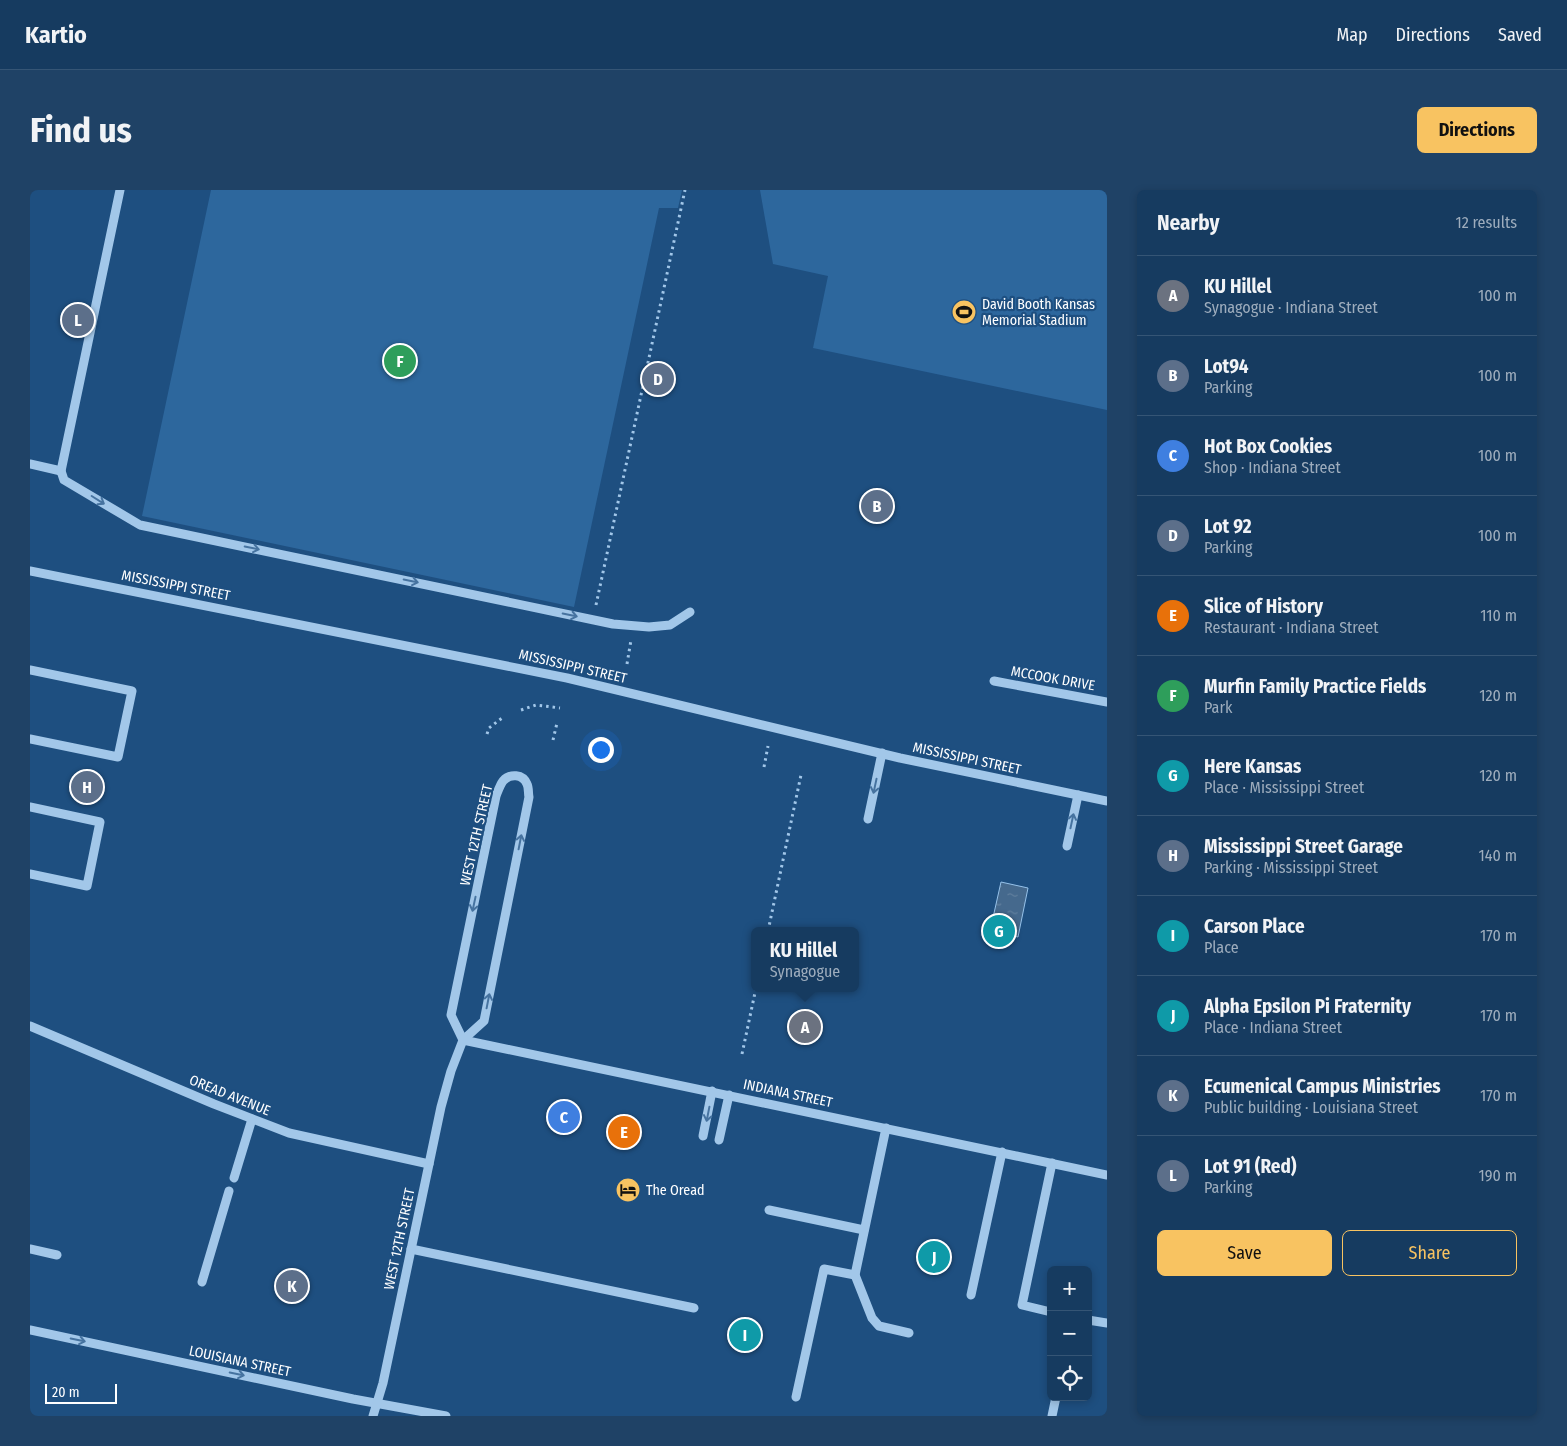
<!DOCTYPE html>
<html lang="en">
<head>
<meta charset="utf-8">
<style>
	:root { --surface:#163b60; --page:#1f4266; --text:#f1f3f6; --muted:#9eadbd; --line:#355575; --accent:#f8c361 }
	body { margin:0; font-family:"Fira Sans Condensed",sans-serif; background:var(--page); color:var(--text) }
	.controls { position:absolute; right:15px; bottom:15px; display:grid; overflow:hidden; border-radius:8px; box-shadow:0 2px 8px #0003 }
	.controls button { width:45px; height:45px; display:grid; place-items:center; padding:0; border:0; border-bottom:1px solid var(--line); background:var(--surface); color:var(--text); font:25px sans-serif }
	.scale { position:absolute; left:15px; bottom:12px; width:72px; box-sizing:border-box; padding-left:5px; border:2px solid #fff; border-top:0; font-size:14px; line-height:18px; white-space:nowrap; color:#fff; -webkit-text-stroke:4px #1e4f80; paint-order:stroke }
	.you { position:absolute; left:570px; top:559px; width:18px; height:18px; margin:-12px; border:4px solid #fff; border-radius:50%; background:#1a73e8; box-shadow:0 0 0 8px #1a73e833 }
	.badge { display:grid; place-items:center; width:32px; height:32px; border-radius:50%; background:var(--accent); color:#fff; font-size:16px; font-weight:700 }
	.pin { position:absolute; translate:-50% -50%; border:2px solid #fff; box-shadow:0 1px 5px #0006 }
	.popup { position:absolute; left:721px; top:737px; width:108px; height:65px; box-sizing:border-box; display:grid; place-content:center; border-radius:8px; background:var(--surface); filter:drop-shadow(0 1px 4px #0005); font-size:16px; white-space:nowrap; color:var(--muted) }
	.popup b { font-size:19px; color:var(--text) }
	.popup::after { content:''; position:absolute; left:50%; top:100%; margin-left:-10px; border:10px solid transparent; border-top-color:var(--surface) }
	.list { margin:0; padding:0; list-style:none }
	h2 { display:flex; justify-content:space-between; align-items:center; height:65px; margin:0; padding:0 20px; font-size:21px }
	h2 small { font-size:16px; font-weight:400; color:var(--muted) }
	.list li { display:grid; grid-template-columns:32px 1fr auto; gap:15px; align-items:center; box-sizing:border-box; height:80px; padding:0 20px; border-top:1px solid var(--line) }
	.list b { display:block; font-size:19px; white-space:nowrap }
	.list p { margin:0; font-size:16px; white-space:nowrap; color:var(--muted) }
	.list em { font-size:16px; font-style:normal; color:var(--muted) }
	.actions { display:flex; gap:10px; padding:15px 20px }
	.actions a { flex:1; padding:11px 0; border:1px solid var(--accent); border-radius:8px; text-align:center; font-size:18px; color:var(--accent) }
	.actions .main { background:var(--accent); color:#111 }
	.icon { flex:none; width:28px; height:28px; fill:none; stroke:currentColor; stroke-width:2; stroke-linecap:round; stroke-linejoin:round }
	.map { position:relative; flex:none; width:1077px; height:1226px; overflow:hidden; border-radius:8px }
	header { display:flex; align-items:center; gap:30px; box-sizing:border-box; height:70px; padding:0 25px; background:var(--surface); border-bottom:1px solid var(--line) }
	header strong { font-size:24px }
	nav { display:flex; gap:28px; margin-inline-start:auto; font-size:18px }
	.intro { display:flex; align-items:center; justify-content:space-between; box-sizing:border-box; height:120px; padding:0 30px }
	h1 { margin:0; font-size:35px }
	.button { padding:12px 22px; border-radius:8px; background:var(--accent); color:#111; font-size:18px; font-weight:700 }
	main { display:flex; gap:30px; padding:0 30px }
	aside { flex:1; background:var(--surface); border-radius:8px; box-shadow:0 2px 8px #0003 }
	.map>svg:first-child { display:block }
	.green { fill:#2d679d }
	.water { fill:url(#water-ripples); stroke:#96c2ea }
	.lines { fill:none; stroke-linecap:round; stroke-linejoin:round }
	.path { stroke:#a2c7e9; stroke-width:3; stroke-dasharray:2.5 4; stroke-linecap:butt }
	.minor { stroke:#a2c7e9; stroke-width:9 }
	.oneway { stroke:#4673a0 }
	.labels { text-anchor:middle; stroke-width:4.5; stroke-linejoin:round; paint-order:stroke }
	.poi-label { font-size:14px; fill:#fff; stroke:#1e4f80; text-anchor:start }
	.street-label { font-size:14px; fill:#fff; stroke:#1e4f80 }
</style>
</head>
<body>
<header>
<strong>Kartio</strong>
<nav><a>Map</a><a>Directions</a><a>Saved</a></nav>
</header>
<div class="intro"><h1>Find us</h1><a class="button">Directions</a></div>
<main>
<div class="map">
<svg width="1077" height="1226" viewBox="0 0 1077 1226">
	<defs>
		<pattern id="water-ripples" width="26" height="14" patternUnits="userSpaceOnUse" patternTransform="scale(1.25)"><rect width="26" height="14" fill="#45698d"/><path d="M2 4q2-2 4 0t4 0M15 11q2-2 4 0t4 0" fill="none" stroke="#61809e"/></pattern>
	</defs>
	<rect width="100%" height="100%" fill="#1e4f80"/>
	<!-- green -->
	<g class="green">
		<polygon points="181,0 652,0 648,18 629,18 544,417 112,326"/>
		<polygon points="730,0 1077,0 1077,220 783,158 798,86 743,74"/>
	</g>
	<!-- water -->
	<polygon class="water" points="971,692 998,698 988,747 960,741"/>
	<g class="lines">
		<!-- path -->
		<g class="path">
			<polyline points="566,415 655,0"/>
			<polyline points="597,474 601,450"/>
			<polyline points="491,520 506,515 530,518"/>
			<polyline points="457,544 459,538 472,528"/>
			<polyline points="523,550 527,533"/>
			<polyline points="734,577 738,556"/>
			<polyline points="738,741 771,585"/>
			<polyline points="712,864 726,798"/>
		</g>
		<!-- minor -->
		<g class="minor">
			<polyline points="0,274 31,281 90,0"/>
			<polyline points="31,281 34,290 110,335 583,434 619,437 640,435 660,422"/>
			<polyline points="0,381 537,488 870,568 1077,611"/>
			<polyline points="0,480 102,501 88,567 0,549"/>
			<polyline points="964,491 1077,512"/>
			<polyline points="0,617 70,632 57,696 0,684"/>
			<polyline points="838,629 852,563"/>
			<polyline points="1037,656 1048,605"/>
			<polyline points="0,836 184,914 259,943 399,974"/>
			<polyline points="433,850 1077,985"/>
			<polyline points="673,946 682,901"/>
			<polyline points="689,950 699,905"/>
			<polyline points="204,988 222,929"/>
			<polyline points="739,1020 834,1040"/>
			<polyline points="0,1059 27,1065"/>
			<polyline points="381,1059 664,1118"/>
			<polyline points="825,1085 842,1128 849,1136 879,1143"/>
			<polyline points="172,1092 199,1001"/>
			<polyline points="941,1105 972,962"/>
			<polyline points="1021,1122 992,1115 1022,973"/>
			<polyline points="1058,1130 1077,1133"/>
			<polyline points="0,1140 323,1209 416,1226"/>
			<polyline points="766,1207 794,1079 825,1085 856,938"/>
			<path d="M343 1226 353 1193 411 917 421 881 433 850 454 831 499 607C498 603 499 598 497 594 493 584 480 583 473 591 470 595 468 601 466 606L421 825 433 850"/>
			<polyline points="1022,1226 1026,1207"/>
		</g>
	</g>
	<!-- one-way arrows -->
	<defs><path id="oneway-shaft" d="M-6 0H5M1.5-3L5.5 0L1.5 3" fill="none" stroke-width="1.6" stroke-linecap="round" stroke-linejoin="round" transform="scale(1.25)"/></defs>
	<g class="oneway">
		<use href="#oneway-shaft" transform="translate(68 310) rotate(32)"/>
		<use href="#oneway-shaft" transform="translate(222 358) rotate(12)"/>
		<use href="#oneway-shaft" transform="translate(381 391) rotate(12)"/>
		<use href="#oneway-shaft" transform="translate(540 425) rotate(12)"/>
		<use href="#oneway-shaft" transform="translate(845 596) rotate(102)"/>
		<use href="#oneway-shaft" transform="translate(1042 631) rotate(-78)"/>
		<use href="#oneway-shaft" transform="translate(490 652) rotate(-79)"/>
		<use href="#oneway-shaft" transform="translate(444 714) rotate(102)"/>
		<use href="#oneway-shaft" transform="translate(458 811) rotate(-79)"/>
		<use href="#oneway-shaft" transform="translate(678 924) rotate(101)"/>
		<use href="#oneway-shaft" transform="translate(48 1150) rotate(12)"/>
		<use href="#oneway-shaft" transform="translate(207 1184) rotate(12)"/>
	</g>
	<!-- icons -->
	<defs>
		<symbol id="stadium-disc" viewBox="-11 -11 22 22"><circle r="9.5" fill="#f8c361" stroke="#1e4f80"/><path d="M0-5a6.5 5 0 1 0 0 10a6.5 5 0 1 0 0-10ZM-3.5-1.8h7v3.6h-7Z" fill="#111"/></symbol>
		<symbol id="hotel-disc" viewBox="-11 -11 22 22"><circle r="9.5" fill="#f8c361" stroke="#1e4f80"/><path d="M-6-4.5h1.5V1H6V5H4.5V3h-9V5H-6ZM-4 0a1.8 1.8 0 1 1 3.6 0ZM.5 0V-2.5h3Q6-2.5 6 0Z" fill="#111"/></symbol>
	</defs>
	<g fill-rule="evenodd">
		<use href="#stadium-disc" x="920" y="108" width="28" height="28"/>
		<use href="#hotel-disc" x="584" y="986" width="28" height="28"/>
	</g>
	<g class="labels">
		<!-- poi labels -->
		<g class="poi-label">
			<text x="952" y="119">David Booth Kansas<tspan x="952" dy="16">Memorial Stadium</tspan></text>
			<text x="616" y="1005">The Oread</text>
		</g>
		<!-- street labels -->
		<g class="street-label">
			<text transform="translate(146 395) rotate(11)" y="5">MISSISSIPPI STREET</text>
			<text transform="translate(543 476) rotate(13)" y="5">MISSISSIPPI STREET</text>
			<text transform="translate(1023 488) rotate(10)" y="5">MCCOOK DRIVE</text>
			<text transform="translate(937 568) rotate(12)" y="5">MISSISSIPPI STREET</text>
			<text transform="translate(446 645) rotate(-77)" y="5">WEST 12TH STREET</text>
			<text transform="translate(758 903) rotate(12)" y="5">INDIANA STREET</text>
			<text transform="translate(200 905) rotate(22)" y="5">OREAD AVENUE</text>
			<text transform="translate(369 1049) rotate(-78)" y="5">WEST 12TH STREET</text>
			<text transform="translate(210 1171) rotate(12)" y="5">LOUISIANA STREET</text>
		</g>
	</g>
</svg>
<div class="controls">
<button>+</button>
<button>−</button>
<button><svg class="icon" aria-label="locate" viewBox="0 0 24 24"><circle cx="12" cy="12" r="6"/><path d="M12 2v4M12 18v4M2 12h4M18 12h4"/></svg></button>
</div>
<div class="scale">20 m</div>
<div class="you"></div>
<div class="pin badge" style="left:775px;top:837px;background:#6b7280">A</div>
<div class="popup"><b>KU Hillel</b>Synagogue</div>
<div class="pin badge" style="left:847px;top:316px;background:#5c6f8a">B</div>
<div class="pin badge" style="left:534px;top:927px;background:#3f7fe0">C</div>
<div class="pin badge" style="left:628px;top:189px;background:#5c6f8a">D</div>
<div class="pin badge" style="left:594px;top:942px;background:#e8710a">E</div>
<div class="pin badge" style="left:370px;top:171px;background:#2e9e5b">F</div>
<div class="pin badge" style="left:969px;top:741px;background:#0f9aa8">G</div>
<div class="pin badge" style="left:57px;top:597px;background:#5c6f8a">H</div>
<div class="pin badge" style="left:715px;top:1145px;background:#0f9aa8">I</div>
<div class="pin badge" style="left:904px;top:1067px;background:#0f9aa8">J</div>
<div class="pin badge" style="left:262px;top:1096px;background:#5c6f8a">K</div>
<div class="pin badge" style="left:48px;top:130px;background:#5c6f8a">L</div>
</div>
<aside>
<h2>Nearby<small>12 results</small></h2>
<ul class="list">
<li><span class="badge" style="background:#6b7280">A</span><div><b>KU Hillel</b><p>Synagogue · Indiana Street</p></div><em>100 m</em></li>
<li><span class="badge" style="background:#5c6f8a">B</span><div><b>Lot94</b><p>Parking</p></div><em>100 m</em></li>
<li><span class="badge" style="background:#3f7fe0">C</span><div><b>Hot Box Cookies</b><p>Shop · Indiana Street</p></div><em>100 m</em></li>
<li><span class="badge" style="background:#5c6f8a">D</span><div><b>Lot 92</b><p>Parking</p></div><em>100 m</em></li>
<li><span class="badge" style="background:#e8710a">E</span><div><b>Slice of History</b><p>Restaurant · Indiana Street</p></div><em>110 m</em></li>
<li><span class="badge" style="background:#2e9e5b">F</span><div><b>Murfin Family Practice Fields</b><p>Park</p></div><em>120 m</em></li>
<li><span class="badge" style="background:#0f9aa8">G</span><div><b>Here Kansas</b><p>Place · Mississippi Street</p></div><em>120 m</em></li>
<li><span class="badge" style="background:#5c6f8a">H</span><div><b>Mississippi Street Garage</b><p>Parking · Mississippi Street</p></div><em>140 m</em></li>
<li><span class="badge" style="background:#0f9aa8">I</span><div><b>Carson Place</b><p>Place</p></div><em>170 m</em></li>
<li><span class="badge" style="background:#0f9aa8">J</span><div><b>Alpha Epsilon Pi Fraternity</b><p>Place · Indiana Street</p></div><em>170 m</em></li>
<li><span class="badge" style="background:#5c6f8a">K</span><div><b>Ecumenical Campus Ministries</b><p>Public building · Louisiana Street</p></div><em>170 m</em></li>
<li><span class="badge" style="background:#5c6f8a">L</span><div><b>Lot 91 (Red)</b><p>Parking</p></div><em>190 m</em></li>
</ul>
<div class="actions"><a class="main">Save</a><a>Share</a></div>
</aside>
</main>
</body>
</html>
